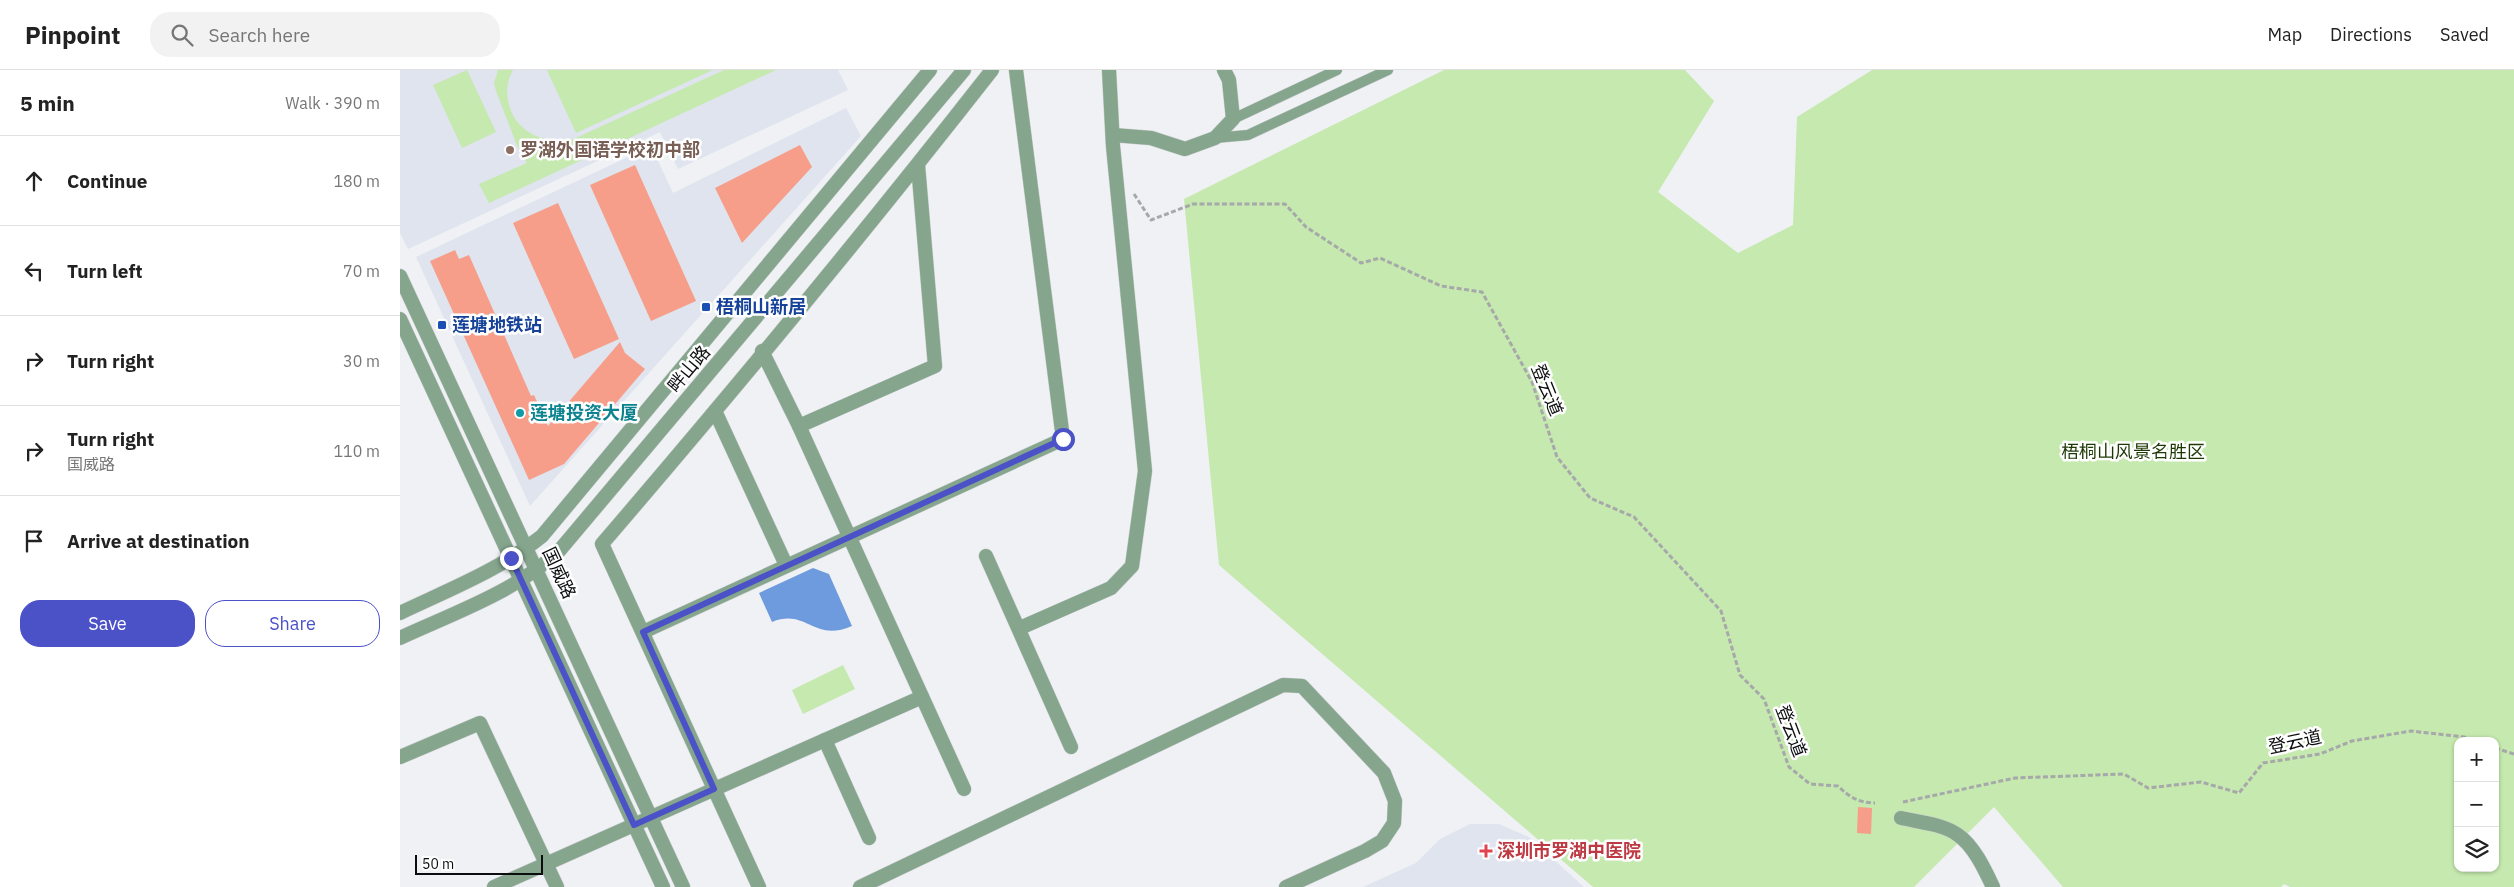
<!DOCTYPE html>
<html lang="en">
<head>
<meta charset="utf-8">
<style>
	:root { --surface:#fff; --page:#f2f2f2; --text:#222; --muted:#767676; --line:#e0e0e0; --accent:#4b51c7 }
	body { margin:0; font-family:"IBM Plex Sans","Noto Sans SC",sans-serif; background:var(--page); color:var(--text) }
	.controls { position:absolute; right:15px; bottom:15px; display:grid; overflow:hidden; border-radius:10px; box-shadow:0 1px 4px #0004 }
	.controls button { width:45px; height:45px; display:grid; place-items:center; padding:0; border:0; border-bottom:1px solid var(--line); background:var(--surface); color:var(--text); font:25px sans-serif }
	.scale { position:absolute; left:15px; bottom:12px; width:128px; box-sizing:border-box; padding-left:5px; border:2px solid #0c0d0e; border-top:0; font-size:14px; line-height:18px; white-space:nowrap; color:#0c0d0e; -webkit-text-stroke:4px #fefeff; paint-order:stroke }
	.stop { position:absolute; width:15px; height:15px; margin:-11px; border:4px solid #4b51c7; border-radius:50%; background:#fff }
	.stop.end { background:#4b51c7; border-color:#fff; box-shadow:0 1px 5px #0008 }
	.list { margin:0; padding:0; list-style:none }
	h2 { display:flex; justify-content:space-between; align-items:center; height:65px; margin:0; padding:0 20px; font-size:21px }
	h2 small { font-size:16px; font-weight:400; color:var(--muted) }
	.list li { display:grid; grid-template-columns:32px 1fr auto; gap:15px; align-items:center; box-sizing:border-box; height:90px; padding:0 20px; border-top:1px solid var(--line) }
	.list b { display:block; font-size:19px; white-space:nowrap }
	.list p { margin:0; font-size:16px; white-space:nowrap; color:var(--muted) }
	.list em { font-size:16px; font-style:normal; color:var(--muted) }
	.actions { display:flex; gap:10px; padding:15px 20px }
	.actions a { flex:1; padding:11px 0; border:1px solid var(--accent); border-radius:20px; text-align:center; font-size:18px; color:var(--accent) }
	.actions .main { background:var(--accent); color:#fff }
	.icon { flex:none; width:28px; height:28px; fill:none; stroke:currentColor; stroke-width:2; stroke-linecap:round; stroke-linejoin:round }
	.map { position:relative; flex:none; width:2114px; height:817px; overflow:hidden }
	header { display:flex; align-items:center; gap:30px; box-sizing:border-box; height:70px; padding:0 25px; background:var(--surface); border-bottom:1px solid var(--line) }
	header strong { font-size:24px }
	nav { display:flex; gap:28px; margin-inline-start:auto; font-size:18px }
	.search { width:350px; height:45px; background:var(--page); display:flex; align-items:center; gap:12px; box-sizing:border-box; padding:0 18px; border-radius:20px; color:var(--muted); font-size:19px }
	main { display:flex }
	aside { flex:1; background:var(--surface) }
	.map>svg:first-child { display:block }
	.built { fill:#dfe4ee }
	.green { fill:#c5e9ae; fill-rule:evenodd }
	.water { fill:#6e9bde }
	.building { fill:#f69e89 }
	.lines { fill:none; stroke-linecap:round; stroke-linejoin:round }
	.service-casing { stroke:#cbcdcf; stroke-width:11 }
	.minor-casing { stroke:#cbcdcf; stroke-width:15 }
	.tertiary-casing { stroke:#cbcdcf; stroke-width:15 }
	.path { stroke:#a6a8aa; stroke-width:3; stroke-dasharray:5 2.5; stroke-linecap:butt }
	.service { stroke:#85a58d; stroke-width:10 }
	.minor { stroke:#85a58d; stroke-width:14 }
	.tertiary { stroke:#85a58d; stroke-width:14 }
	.route { stroke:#4b51c7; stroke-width:6 }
	.education-dot { fill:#8d6e63; stroke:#fefeff; stroke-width:2 }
	.transit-dot { fill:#1a4fb4; stroke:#fefeff; stroke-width:2 }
	.culture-dot { fill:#0f9aa8; stroke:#fefeff; stroke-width:2 }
	.health-dot { fill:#e0444e; stroke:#fefeff; stroke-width:2 }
	.labels { text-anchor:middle; stroke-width:5; stroke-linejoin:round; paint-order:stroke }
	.education-label { font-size:18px; font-weight:bold; fill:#785e54; stroke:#fefeff; text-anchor:start }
	.transit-label { font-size:18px; font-weight:bold; fill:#164399; stroke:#fefeff; text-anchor:start }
	.street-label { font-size:18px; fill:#0c0d0e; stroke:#fefeff }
	.culture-label { font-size:18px; font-weight:bold; fill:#0d838f; stroke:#fefeff; text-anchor:start }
	.park-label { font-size:18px; fill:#1d3803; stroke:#fefeff }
	.health-label { font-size:18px; font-weight:bold; fill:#be3a42; stroke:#fefeff; text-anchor:start }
</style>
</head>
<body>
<header>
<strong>Pinpoint</strong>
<div class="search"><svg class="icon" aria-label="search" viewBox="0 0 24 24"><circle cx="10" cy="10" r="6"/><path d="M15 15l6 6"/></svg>Search here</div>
<nav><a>Map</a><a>Directions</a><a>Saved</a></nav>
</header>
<main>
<aside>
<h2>5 min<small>Walk · 390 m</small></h2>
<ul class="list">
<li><svg class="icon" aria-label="ahead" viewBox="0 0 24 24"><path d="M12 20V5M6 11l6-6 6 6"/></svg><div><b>Continue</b></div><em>180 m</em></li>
<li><svg class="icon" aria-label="left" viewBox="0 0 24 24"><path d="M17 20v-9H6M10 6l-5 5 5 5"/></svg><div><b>Turn left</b></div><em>70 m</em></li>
<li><svg class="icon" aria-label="right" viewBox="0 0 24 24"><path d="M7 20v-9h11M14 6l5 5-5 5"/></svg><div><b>Turn right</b></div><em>30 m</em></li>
<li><svg class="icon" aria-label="right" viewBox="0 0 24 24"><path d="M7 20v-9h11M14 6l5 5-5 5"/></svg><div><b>Turn right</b><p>国威路</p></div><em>110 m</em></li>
<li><svg class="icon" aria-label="arrive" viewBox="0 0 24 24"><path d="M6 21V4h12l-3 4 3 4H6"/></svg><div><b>Arrive at destination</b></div></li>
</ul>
<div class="actions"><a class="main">Save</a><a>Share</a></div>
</aside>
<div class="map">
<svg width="2114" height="817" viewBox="0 0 2114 817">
	<rect width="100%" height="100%" fill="#eff1f4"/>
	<!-- built -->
	<g class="built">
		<polygon points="0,0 438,0 448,20 278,99 260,62 8,179 0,163"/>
		<polygon points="446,38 461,66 130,436 16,187 251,76 273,123"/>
		<polygon points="1070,754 1099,754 1129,767 1184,817 963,817 1016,793 1040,769"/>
	</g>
	<!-- green -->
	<g class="green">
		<polygon points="67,0 96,62 62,78 33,15"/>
		<path d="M98 0H113C100 22 110 53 132 64 143 70 155 71 167 72L324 0H376L89 133 79 114 127 93 116 73 96 21 94 13Z"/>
		<polygon points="147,0 313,0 176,63"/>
		<path d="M1044 0H1285L1314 31 1258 122 1338 183 1393 155 1397 47 1472 0H2114V817H1890L1884 814 1881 817H1663L1594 737 1514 817H1193L819 495 784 129ZM2058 671H2095V798H2058Z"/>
		<polygon points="443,595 455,619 403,644 392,620"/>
	</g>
	<!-- water -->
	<path class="water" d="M413 498 429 504 452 556C413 573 407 538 372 552L359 523Z"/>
	<!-- building -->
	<g class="building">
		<polygon points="400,75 412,97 342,173 315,118"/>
		<polygon points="235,95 296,231 251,251 190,115"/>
		<polygon points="158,133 219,269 174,289 113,153"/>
		<polygon points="55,180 59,189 69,185 131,326 134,325 148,356 220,272 225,283 245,299 164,394 129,410 30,191"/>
		<polygon points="1458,737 1472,738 1471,764 1457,763"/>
	</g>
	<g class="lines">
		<defs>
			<g id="service">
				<polyline points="833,49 937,0"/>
				<polyline points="815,68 848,65 988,0"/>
			</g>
			<g id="minor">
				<polyline points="713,65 751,68 785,79 815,68 833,49 829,10 824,0"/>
				<polyline points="362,281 399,356 564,719"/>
				<polyline points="315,341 386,495"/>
				<polyline points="399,356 535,296 518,95"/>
				<polyline points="586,486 671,677"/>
				<polyline points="620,558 711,518 732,496 745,401 713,76 709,0"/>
				<polyline points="243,562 663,369 616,0"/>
				<polyline points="425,670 469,768"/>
				<polyline points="0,687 80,653 157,817"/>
				<path d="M1501 748C1519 752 1543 754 1558 765 1574 776 1585 800 1593 817"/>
				<polyline points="94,817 522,627"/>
				<path d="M359 817 202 474C335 319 466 161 592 0"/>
				<polyline points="460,817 883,615 902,616 984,703 995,731 994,753 982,771 965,781 886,817"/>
			</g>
			<g id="tertiary">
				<polyline points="0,206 283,817"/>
				<polyline points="0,249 263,817"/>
				<path d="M0 543C48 520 100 500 142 466L530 0"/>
				<path d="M0 568C54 543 115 522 159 481L564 0"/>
			</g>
		</defs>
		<!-- service casing -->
		<use href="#service" class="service-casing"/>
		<!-- minor casing -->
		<use href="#minor" class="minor-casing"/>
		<!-- tertiary casing -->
		<use href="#tertiary" class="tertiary-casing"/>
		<!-- path -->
		<g class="path">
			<path d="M734 124 751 150 793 134H885L906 157 961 193 980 188 1041 216 1082 222 1132 312 1157 387 1190 428 1234 447 1321 541 1340 605 1364 629 1389 697 1410 714 1438 716C1449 727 1459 733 1475 733"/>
			<polyline points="2095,678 2114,684"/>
			<polyline points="1503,732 1615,708 1724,704 1748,718 1801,712 1839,723 1863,693 1920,684 1952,671 2011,661 2064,667 2074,671"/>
		</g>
		<!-- service -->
		<use href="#service" class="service"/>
		<!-- minor -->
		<use href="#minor" class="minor"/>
		<!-- tertiary -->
		<use href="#tertiary" class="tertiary"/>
	</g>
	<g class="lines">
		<!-- route -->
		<polyline class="route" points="111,488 234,755 314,719 243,562 663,369"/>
	</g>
	<!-- markers -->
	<circle class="education-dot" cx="110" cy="80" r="5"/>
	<g class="transit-dot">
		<rect x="301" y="232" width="10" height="10" rx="2.5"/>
		<rect x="37" y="250" width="10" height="10" rx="2.5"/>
	</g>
	<circle class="culture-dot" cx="120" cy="343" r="5"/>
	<path class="health-dot" d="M1083.5 773.5h5v5h5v5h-5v5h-5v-5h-5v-5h5z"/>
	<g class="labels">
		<!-- education labels -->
		<g class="education-label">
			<text x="120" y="86">罗湖外国语学校初中部</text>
		</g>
		<!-- transit labels -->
		<g class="transit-label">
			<text x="316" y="243">梧桐山新居</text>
			<text x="52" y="261">莲塘地铁站</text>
		</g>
		<!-- street labels -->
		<g class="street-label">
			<text transform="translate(289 299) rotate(-50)" y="6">畔山路</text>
			<text transform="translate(1147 320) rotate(68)" y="6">登云道</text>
			<text transform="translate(159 503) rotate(65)" y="6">国威路</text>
			<text transform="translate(1391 661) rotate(69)" y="6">登云道</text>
			<text transform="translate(1895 672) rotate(-12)" y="6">登云道</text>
		</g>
		<!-- culture labels -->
		<g class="culture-label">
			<text x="130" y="349">莲塘投资大厦</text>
		</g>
		<!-- park labels -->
		<g class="park-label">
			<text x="1733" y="388">梧桐山风景名胜区</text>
		</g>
		<!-- health labels -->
		<g class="health-label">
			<text x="1097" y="787">深圳市罗湖中医院</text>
		</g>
	</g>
</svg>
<div class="controls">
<button>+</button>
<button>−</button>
<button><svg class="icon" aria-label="layers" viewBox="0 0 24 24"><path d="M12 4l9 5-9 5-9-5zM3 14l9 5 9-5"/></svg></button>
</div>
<div class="scale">50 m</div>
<div class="stop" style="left:663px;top:369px"></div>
<div class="stop end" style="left:111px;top:488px"></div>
</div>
</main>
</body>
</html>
